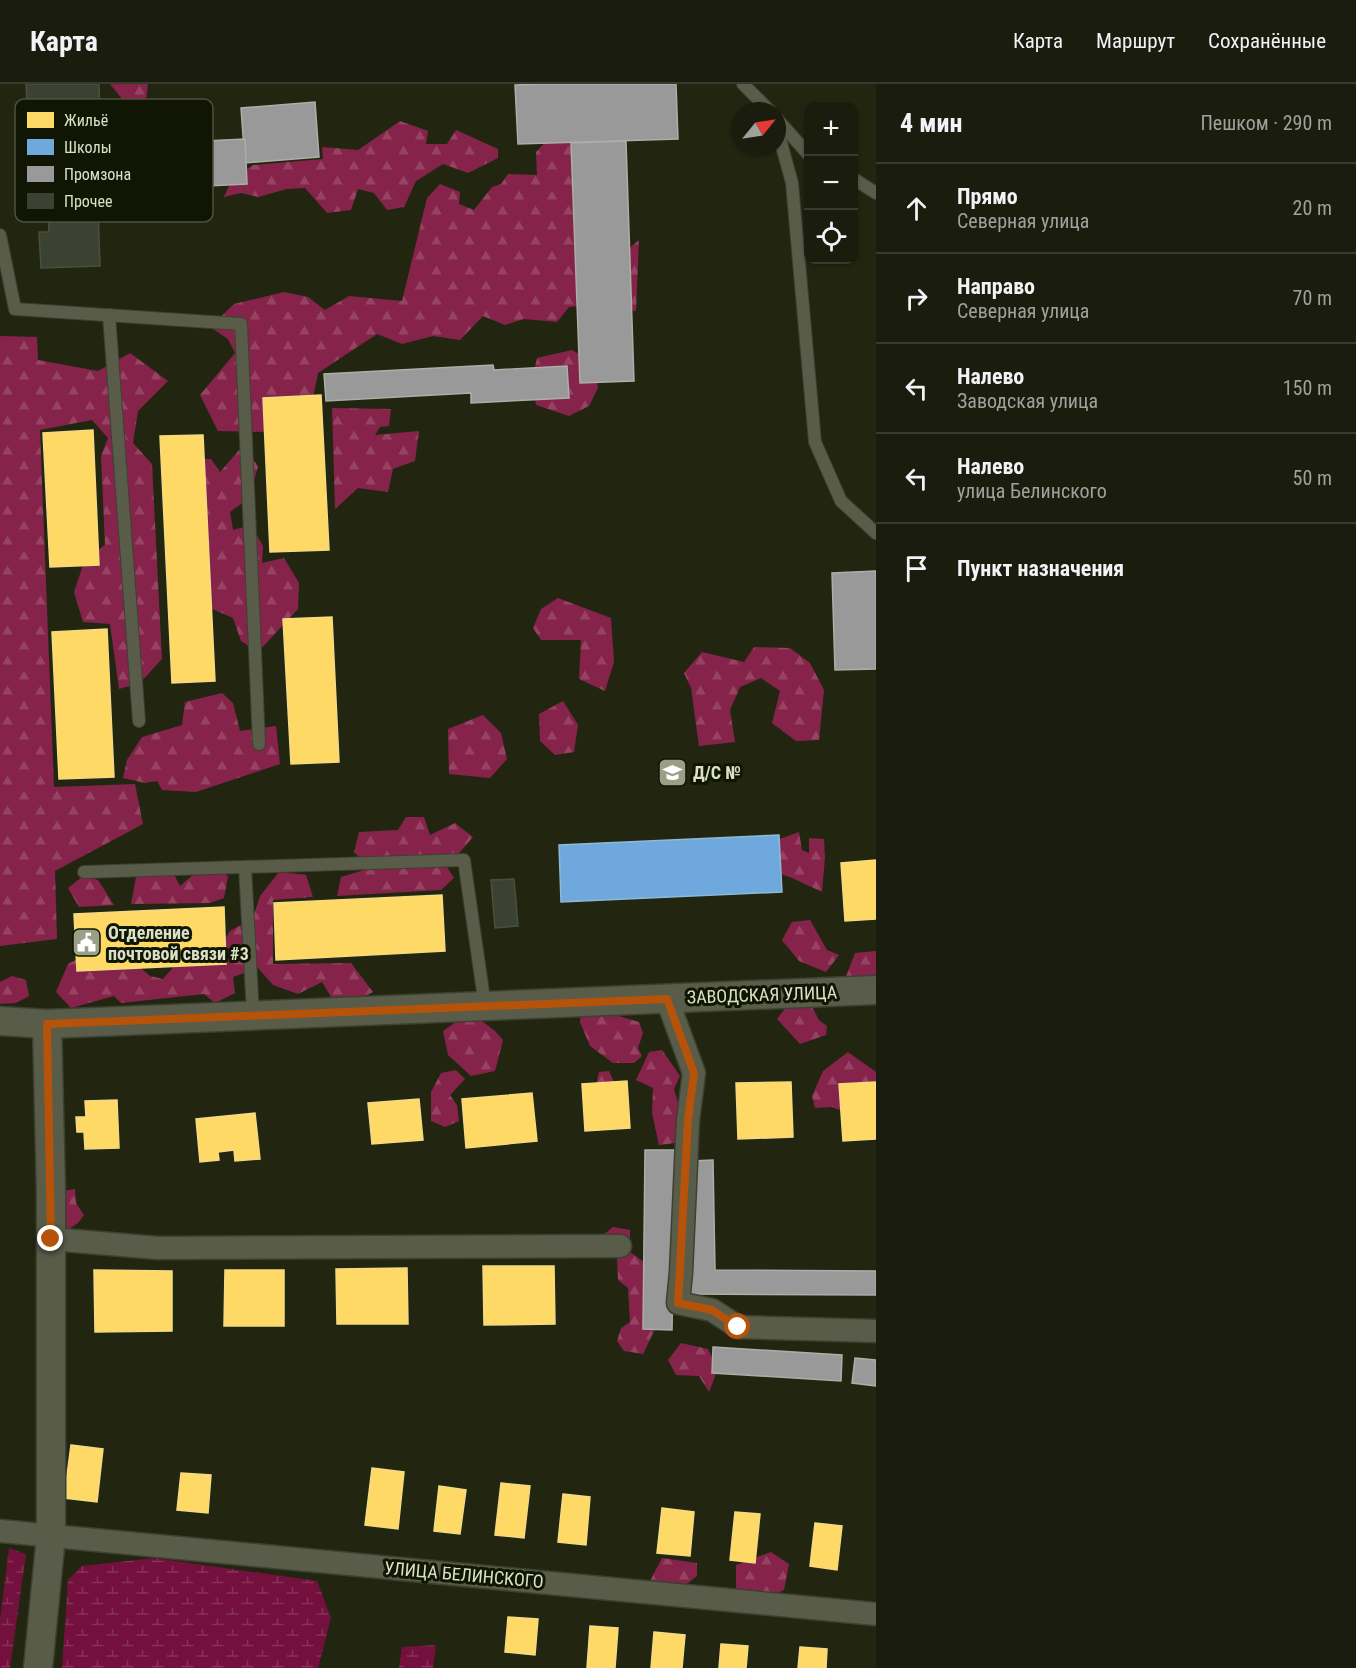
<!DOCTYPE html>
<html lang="ru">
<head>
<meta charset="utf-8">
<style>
	:root { --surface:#1a1c0d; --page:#232516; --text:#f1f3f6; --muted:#9fa19d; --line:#383a2e }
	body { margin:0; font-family:"Roboto Condensed",sans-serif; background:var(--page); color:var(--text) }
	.controls { position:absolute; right:18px; top:18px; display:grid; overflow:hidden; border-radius:12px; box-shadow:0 2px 4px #0004 }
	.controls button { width:54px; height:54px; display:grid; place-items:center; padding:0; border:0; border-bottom:2px solid var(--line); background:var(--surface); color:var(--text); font:30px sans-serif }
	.compass { position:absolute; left:732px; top:18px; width:54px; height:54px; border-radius:50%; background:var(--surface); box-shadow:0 2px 4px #0004; rotate:60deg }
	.stop { position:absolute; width:18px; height:18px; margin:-14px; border:4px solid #b45309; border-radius:50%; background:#fff }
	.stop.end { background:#b45309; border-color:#fff; box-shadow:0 2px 6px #0008 }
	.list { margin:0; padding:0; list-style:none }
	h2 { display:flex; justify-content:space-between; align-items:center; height:78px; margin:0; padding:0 24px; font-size:26px }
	h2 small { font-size:20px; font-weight:400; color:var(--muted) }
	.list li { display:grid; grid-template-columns:39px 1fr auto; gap:18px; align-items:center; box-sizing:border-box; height:90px; padding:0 24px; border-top:2px solid var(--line) }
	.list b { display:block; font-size:22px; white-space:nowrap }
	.list p { margin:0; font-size:20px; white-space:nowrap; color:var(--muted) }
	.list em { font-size:20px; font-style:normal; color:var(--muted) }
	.icon { flex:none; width:33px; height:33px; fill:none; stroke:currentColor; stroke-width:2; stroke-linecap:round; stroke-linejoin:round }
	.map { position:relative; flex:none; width:876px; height:1584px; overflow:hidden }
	header { display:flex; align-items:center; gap:36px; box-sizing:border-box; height:84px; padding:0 30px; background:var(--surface); border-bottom:2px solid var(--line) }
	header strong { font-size:28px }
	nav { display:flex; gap:33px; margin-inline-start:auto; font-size:21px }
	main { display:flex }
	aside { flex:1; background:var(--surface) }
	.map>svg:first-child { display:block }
	.forest { fill:url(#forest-firs) }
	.wetland { fill:url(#wetland-marsh) }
	.homes { fill:#ffd966; stroke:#f4db83; stroke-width:1.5 }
	.schools { fill:#6fa8dc; stroke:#8fb9d6; stroke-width:1.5 }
	.industry { fill:#999; stroke:#acafa7; stroke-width:1.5 }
	.building { fill:#3b4231; stroke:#48503f; stroke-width:1.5 }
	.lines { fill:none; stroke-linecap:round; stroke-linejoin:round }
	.service-casing { stroke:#3d4131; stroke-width:14 }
	.minor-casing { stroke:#3d4131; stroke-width:25 }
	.tertiary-casing { stroke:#3d4131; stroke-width:31 }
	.service { stroke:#585c49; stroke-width:12 }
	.minor { stroke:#585c49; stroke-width:22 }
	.tertiary { stroke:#585c49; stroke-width:28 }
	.route { stroke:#b45309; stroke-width:8 }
	.labels { text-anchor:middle; stroke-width:6; stroke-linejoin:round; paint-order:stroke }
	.poi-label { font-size:18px; font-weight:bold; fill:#dae1c7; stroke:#111503; text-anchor:start }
	.street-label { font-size:18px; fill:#dae1c7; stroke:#111503 }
	.key { fill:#111503; stroke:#4d523e; stroke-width:1.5 }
	.key-label { font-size:16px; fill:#dae1c7 }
</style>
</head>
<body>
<header>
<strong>Карта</strong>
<nav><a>Карта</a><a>Маршрут</a><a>Сохранённые</a></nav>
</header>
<main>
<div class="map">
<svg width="876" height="1584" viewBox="0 0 876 1584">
	<defs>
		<pattern id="forest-firs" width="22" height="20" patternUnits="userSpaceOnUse" patternTransform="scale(1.5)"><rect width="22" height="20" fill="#85234b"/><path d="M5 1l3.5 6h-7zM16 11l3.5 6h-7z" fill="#964363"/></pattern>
		<pattern id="wetland-marsh" width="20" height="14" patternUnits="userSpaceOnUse" patternTransform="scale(1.5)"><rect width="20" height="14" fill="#73103d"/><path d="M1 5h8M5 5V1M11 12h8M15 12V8" fill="none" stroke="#863258"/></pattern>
	</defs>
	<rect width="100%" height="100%" fill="#222611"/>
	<!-- forest -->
	<g class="forest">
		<polygon points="110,0 148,0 138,81 151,100 181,114 186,128 172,137 149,137 127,127 111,107 112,81 132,60 127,21"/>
		<polygon points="400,37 428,47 426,60 447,60 456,46 498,65 498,74 468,89 443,80 416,97 404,123 387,126 374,109 358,105 351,126 327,129 305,104 287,105 258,113 241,109 224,113 232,95 253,81 323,75 322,63 358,66"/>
		<polygon points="574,50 581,69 607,183 639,156 636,227 598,220 569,223 557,238 524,235 505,241 483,232 460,256 433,252 402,260 377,250 318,289 312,318 270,348 218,347 200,311 235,269 228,255 210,243 234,220 284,208 308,213 325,226 349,212 402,217 427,114 440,100 460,108 459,120 474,126 492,103 501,100 508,90 537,91 536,68 552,51"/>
		<polygon points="0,252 37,253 38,276 98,287 130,269 168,297 138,327 133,359 152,380 162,575 140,599 119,605 110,540 83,538 74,508 85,475 105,461 101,372 108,354 92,336 40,346 54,703 135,700 143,740 55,787 57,855 0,862"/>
		<polygon points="572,266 595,279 598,304 589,322 569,332 536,321 532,296 537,274"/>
		<polygon points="332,324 391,325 389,342 380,343 375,351 419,347 415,377 393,385 388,408 358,404 335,425"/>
		<polygon points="240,365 248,366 258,383 249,414 230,428 233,446 251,441 263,462 262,479 284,474 299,499 298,525 258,568 241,557 233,534 203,521 193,375 211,375 220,388"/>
		<polygon points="558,514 611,534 614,578 605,607 579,595 581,556 541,556 533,544 541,525"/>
		<polygon points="754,563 790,564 810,579 824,606 819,656 796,657 772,639 780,607 761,594 740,603 730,626 735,658 699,662 691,604 684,589 702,568 744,578"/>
		<polygon points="222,609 233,619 240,647 276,642 280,680 196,708 162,706 157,697 145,699 123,694 127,676 142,653 182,641 185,618"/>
		<polygon points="563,617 578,641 574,668 555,671 540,657 539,630"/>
		<polygon points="483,631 501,649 507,675 490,694 449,690 448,645"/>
		<polygon points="406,733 424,733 430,751 455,739 473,753 447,783 454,794 441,806 337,812 341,793 371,784 354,768 359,748 398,746"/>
		<polygon points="799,748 802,766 809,769 809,754 824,755 825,773 822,808 792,794 775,788 774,757"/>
		<polygon points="159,779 168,779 180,802 194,790 220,787 228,792 224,814 210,819 131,820 136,793"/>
		<polygon points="279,788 306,791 313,813 273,816 273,880 351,879 373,908 351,920 331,913 322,898 298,910 273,901 258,884 233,893 235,909 215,919 204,910 121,919 114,912 71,924 56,908 68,880 87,870 135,879 150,892 163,895 183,872 215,870 230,847 253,834 260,812"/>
		<polygon points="83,792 98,796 114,821 79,823 68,804"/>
		<polygon points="810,836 827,866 839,871 826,888 799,877 782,856 792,838"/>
		<polygon points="876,867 876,896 859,901 846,892 855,869"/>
		<polygon points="12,892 26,896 29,912 16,919 0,920 0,898"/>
		<polygon points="809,917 819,936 827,942 826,951 800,960 777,935 790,918"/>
		<polygon points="602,927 639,938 643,949 638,964 642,972 634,979 613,979 590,962 580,938 581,928"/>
		<polygon points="470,928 495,947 503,956 495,987 471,992 448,971 443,947"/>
		<polygon points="662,966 680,992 674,1005 679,1022 675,1059 659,1061 652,1029 653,1004 636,996 649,968"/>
		<polygon points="848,968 876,988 876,1013 850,1030 832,1023 815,1024 812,1012 823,987"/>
		<polygon points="456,986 465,995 450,1011 457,1021 459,1037 445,1043 431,1037 431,1008 441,989"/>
		<polygon points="609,987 622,1015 593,1015 599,988"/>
		<polygon points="75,1105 76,1119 84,1131 78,1139 64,1148 62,1107"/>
		<polygon points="613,1143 630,1146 630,1168 648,1181 685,1216 675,1231 659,1229 658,1239 643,1270 624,1267 617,1257 621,1244 630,1238 628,1204 618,1196 617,1173 602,1152"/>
		<polygon points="681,1259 708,1265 718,1285 709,1308 699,1292 676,1291 668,1276"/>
		<path d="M771 1468 789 1480 784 1506C760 1517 758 1518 736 1504V1481Z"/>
		<polygon points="662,1474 697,1479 697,1492 683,1503 649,1499"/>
	</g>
	<!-- wetland -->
	<g class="wetland">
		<polygon points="9,1464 26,1470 10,1584 0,1584 0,1536"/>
		<polygon points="154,1474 317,1497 331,1534 318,1584 62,1584 68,1496 82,1482"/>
		<polygon points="436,1561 433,1584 399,1584 402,1563"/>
	</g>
	<!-- homes -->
	<g class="homes">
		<polygon points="321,311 329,466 270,468 263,314"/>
		<polygon points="93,346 99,481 50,483 43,349"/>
		<polygon points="203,351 215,597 172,599 160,352"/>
		<polygon points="332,533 339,678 291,680 283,535"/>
		<polygon points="107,545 114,693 59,695 52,548"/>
		<polygon points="876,776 876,835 845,837 841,779"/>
		<polygon points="442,811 445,867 276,876 274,819"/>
		<polygon points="224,823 226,880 77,887 74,830"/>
		<polygon points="627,997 630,1044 585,1047 582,1000"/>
		<polygon points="791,998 793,1053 738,1055 736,999"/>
		<polygon points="876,998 876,1055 843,1057 839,1000"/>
		<polygon points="532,1009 537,1057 466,1064 462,1015"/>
		<polygon points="419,1015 423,1056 372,1060 368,1019"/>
		<polygon points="117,1016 119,1064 85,1065 84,1048 77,1048 76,1033 86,1033 85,1017"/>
		<polygon points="255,1029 260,1075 235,1077 234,1066 218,1068 219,1076 200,1078 196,1035"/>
		<polygon points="483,1182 554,1182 555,1240 484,1241"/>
		<polygon points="407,1184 408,1240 337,1240 336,1185"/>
		<polygon points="94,1186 172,1187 172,1247 95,1248"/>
		<polygon points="225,1186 284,1186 284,1242 224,1242"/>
		<polygon points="71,1361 103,1365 97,1418 64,1414"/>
		<polygon points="372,1384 404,1388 398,1445 365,1441"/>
		<polygon points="181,1389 211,1391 208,1429 177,1426"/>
		<polygon points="501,1399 530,1402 524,1454 495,1451"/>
		<polygon points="439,1402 466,1406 460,1450 434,1447"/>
		<polygon points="563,1410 590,1413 586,1461 558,1458"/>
		<polygon points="662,1424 694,1428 690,1472 657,1469"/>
		<polygon points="735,1428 760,1430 755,1479 730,1476"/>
		<polygon points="815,1439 842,1442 837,1486 810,1482"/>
		<polygon points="508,1533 538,1535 535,1571 505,1568"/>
		<polygon points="590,1542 618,1544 615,1584 587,1584"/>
		<polygon points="654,1548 685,1551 682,1584 651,1584"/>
		<polygon points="721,1560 748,1562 746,1584 719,1584"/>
		<polygon points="800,1563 827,1565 826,1584 798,1584"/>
	</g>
	<!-- schools -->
	<polygon class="schools" points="779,751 782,808 561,818 559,761"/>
	<!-- industry -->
	<g class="industry">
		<polygon points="548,0 676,0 678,55 518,60 515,1"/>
		<polygon points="315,18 319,73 245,79 241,24"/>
		<polygon points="245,55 247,100 145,105 142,60"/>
		<polygon points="626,57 634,297 580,299 571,59"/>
		<polygon points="493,281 494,286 567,282 569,314 471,319 471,309 326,317 324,290"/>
		<polygon points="876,487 876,585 835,586 832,489"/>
		<polygon points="645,1066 675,1066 672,1246 643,1245"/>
		<polygon points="713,1076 715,1186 876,1187 876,1211 690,1210 691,1077"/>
		<polygon points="713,1263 842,1271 841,1297 712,1289"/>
		<polygon points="855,1274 876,1276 876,1302 852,1299"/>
	</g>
	<!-- building -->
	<g class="building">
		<polygon points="26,0 99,0 100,35 28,38"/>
		<polygon points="95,40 100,182 41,184 39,148 49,148 47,99 38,100 35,43"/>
		<polygon points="514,795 518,842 495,844 491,796"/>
	</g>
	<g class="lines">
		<defs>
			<g id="service">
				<polyline points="743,0 770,27"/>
				<polyline points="777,35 808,70"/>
				<polyline points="777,44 792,99 815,358 841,417 876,449"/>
				<polyline points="854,95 876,109"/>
				<polyline points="0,151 15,225 241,240 259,660"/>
				<polyline points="109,231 139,637"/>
				<polyline points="245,783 253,931"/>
				<polyline points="84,788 464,776 485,922"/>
			</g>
			<g id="minor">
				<polyline points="667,915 694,989 688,1036 681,1188 678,1219 712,1226 738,1243 876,1247"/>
				<polyline points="51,1155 158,1164 620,1162"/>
				<polyline points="0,1447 876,1530"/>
			</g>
			<g id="tertiary">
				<polyline points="0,937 47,940 876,906"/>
				<polyline points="38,1584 51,1452 51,1108 47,940"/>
			</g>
		</defs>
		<!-- service casing -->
		<use href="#service" class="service-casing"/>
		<!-- minor casing -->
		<use href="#minor" class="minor-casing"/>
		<!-- tertiary casing -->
		<use href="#tertiary" class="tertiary-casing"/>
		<!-- service -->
		<use href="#service" class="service"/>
		<!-- minor -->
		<use href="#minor" class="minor"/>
		<!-- tertiary -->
		<use href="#tertiary" class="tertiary"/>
	</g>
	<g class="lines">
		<!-- route -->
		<polyline class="route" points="51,1155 47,940 667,915 694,989 688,1036 678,1219 712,1226 738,1243"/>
	</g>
	<!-- icons -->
	<defs>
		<symbol id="school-square" viewBox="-11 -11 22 22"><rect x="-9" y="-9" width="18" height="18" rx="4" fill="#9aa087" stroke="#111503"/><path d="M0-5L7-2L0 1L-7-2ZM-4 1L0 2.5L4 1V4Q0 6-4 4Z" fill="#fff"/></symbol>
		<symbol id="civic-square" viewBox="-11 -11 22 22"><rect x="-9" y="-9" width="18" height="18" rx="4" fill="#9aa087" stroke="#111503"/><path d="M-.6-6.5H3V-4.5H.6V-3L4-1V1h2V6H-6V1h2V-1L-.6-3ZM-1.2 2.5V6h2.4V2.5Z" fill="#fff"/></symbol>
	</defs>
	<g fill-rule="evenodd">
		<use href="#school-square" x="656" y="672" width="33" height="33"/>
		<use href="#civic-square" x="70" y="842" width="33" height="33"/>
	</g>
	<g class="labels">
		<!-- poi labels -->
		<g class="poi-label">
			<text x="693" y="695">Д/С №</text>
			<text x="108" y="855">Отделение<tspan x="108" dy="21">почтовой связи #3</tspan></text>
		</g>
		<!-- street labels -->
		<g class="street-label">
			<text transform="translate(762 911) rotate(-2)" y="6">ЗАВОДСКАЯ УЛИЦА</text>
			<text transform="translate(464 1491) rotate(5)" y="6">УЛИЦА БЕЛИНСКОГО</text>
		</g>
	</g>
	<!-- legend -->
	<rect x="15" y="15" width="198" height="123" rx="9" class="key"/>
	<rect x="27" y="28" width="27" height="16" fill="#ffd966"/>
	<rect x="27" y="55" width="27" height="16" fill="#6fa8dc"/>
	<rect x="27" y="82" width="27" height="16" fill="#999"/>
	<rect x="27" y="109" width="27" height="16" fill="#3b4231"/>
	<g class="key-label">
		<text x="64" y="42">Жильё</text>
		<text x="64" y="69">Школы</text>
		<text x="64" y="96">Промзона</text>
		<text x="64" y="123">Прочее</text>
	</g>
</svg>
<div class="controls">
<button>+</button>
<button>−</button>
<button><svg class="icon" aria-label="locate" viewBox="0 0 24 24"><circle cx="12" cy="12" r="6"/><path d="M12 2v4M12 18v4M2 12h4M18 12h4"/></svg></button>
</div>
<svg class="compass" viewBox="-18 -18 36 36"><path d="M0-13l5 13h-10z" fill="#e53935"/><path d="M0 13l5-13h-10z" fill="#9fa19d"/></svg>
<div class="stop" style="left:738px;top:1243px"></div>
<div class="stop end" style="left:51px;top:1155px"></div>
</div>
<aside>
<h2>4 мин<small>Пешком · 290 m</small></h2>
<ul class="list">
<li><svg class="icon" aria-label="ahead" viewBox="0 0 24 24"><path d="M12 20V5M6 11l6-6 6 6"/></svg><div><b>Прямо</b><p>Северная улица</p></div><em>20 m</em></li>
<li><svg class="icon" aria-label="right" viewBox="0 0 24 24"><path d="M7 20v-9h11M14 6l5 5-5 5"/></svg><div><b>Направо</b><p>Северная улица</p></div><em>70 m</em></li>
<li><svg class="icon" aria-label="left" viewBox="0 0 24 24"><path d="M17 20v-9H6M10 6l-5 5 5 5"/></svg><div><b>Налево</b><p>Заводская улица</p></div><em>150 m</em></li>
<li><svg class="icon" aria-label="left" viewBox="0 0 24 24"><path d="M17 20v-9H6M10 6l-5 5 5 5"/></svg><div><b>Налево</b><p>улица Белинского</p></div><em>50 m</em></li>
<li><svg class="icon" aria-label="arrive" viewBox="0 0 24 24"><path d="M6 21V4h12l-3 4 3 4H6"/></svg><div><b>Пункт назначения</b></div></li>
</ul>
</aside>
</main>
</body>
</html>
